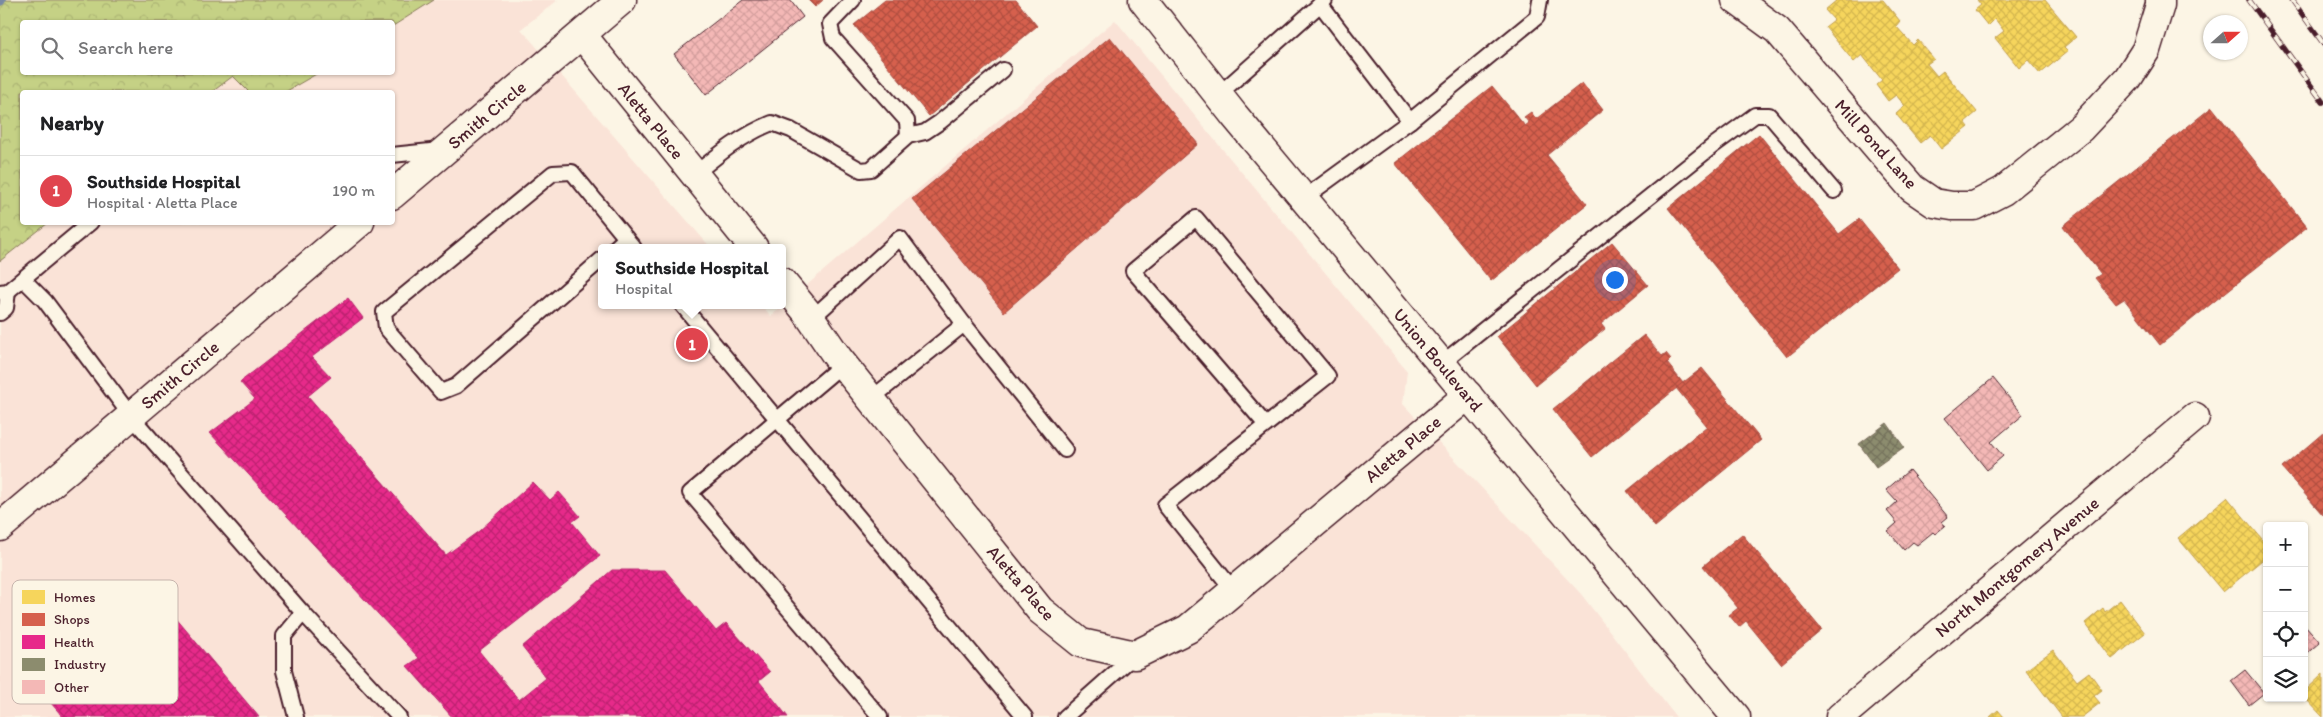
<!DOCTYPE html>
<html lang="en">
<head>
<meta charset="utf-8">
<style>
	:root { --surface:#fff; --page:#f6f6f6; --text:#202124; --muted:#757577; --line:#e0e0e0; --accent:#0f766e }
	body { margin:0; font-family:Itim,sans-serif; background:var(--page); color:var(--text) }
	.controls { position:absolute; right:15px; bottom:15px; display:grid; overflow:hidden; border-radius:5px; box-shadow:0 1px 4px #0004 }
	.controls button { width:45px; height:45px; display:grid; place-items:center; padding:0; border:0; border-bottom:1px solid var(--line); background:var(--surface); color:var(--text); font:25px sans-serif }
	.compass { position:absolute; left:2203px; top:15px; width:45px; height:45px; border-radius:50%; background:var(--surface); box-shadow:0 1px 4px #0004; rotate:69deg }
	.you { position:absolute; left:1614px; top:279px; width:18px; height:18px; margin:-12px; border:4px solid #fff; border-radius:50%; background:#1a73e8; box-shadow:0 0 0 8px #1a73e833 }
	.badge { display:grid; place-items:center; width:32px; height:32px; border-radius:50%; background:var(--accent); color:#fff; font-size:16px; font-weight:700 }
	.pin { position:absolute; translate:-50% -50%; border:2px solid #fff; box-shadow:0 1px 5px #0006 }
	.popup { position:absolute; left:598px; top:244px; width:188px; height:65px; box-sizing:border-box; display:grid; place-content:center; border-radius:5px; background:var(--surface); filter:drop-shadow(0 1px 4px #0005); font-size:16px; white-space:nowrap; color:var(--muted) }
	.popup b { font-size:19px; color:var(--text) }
	.popup::after { content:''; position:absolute; left:50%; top:100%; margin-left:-10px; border:10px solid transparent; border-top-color:var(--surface) }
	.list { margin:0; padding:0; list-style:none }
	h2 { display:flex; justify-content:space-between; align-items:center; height:65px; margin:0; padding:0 20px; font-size:21px }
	h2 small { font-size:16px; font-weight:400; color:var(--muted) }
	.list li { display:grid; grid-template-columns:32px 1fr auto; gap:15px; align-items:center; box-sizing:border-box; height:70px; padding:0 20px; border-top:1px solid var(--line) }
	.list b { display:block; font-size:19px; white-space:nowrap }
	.list p { margin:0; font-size:16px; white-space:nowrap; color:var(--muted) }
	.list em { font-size:16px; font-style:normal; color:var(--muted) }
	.icon { flex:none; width:28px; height:28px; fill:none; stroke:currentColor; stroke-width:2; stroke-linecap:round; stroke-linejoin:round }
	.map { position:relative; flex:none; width:2323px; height:717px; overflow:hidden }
	.search { position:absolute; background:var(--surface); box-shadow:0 1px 4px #0004; left:20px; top:20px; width:375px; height:55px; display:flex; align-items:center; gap:12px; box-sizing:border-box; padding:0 18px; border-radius:5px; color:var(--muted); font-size:19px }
	.panel { position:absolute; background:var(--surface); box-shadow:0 1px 4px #0004; left:20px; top:90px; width:375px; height:135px; border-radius:5px }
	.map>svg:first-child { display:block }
	.built { fill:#fae3d7 }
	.forest { fill:url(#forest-crowns); stroke:#887858 }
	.homes { fill:url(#homes-cross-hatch); stroke:#c29e4d }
	.shops { fill:url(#shops-cross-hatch); stroke:#ac4c43 }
	.health { fill:url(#health-cross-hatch); stroke:#b8266e }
	.industry { fill:url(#industry-cross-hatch); stroke:#786b5a }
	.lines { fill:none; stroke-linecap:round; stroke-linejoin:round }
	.stream { stroke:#7889a4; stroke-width:10 }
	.building { fill:url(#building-cross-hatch); stroke:#4a1f2b }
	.service-casing { stroke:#4a1f2b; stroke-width:18 }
	.minor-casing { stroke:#4a1f2b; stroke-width:31 }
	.secondary-casing { stroke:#4a1f2b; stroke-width:31 }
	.service { stroke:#fcf5e5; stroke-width:14 }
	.minor { stroke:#fcf5e5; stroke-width:28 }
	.secondary { stroke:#fcf5e5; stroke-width:28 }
	.rail-casing { stroke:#4a1f2b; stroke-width:5.5 }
	.rail { stroke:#fcf5e5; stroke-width:4; stroke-dasharray:11; stroke-linecap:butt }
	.labels { text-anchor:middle; stroke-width:5; stroke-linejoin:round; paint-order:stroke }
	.street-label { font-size:18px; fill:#4a1f2b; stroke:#fcf5e5 }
	.key { fill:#fcf5e5; stroke:#c7b5ad; stroke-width:1 }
	.key-label { font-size:14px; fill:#4a1f2b }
</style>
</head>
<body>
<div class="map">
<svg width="2323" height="717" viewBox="0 0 2323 717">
	<defs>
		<pattern id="forest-crowns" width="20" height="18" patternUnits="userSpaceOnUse" patternTransform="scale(1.25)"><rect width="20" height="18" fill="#c5d185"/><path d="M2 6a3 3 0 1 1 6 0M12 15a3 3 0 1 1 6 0" fill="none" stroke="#abb373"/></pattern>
		<pattern id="homes-cross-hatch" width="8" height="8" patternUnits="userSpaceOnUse" patternTransform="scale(1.25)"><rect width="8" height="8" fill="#f6d55c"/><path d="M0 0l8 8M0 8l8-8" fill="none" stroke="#d4b650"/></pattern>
		<pattern id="shops-cross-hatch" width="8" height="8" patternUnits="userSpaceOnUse" patternTransform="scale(1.25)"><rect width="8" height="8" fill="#d6604d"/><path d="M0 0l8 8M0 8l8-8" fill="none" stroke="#b04f40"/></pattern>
		<pattern id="health-cross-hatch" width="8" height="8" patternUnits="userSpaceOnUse" patternTransform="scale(1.25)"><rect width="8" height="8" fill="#e7298a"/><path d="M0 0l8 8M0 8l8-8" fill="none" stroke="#bd2371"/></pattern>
		<pattern id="industry-cross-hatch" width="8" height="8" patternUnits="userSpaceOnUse" patternTransform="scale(1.25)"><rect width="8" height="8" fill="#8c8c6e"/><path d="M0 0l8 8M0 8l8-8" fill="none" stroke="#74725b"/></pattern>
		<pattern id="building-cross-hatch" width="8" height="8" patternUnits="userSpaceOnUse" patternTransform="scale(1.25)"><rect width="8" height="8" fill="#f4b8b6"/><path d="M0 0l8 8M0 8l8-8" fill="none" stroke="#d39e9d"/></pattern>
	</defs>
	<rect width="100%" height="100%" fill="#fcf5e5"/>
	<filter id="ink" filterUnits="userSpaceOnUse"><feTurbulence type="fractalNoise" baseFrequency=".02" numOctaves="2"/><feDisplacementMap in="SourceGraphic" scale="10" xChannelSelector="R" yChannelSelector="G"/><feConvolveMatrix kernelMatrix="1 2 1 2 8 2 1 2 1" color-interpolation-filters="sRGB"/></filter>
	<g filter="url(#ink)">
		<!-- built -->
		<g class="built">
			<polygon points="434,0 558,0 521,29 711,248 602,248 602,305 761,305 771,316 1115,20 1407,371 1403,404 1581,594 1676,717 0,717 0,261 48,223 392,222 392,92 285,92 318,73 392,72 393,26"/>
			<polygon points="233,76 249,92 212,92"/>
		</g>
		<!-- forest -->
		<polygon class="forest" points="0,0 434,0 393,26 392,22 22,22 22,72 318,73 285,92 249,92 233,76 212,92 22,92 22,222 48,223 0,261"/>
		<!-- homes -->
		<g class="homes">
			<polygon points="1837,0 1883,0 1900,21 1896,26 1913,45 1918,40 1934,59 1927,64 1937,76 1943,71 1977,112 1965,122 1969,127 1941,149 1930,135 1920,143 1896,114 1905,106 1896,95 1888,101 1876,85 1882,80 1862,55 1854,62 1825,27 1834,20 1825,10"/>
			<polygon points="1977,0 2045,0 2076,37 2064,47 2068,51 2040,74 2028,60 2019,68 1995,38 2004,31 1995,19 1988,26 1975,10 1981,5"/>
			<polygon points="2227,497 2267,545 2267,556 2223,592 2178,538"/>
			<polygon points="2120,600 2145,633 2112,659 2085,623 2103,608 2105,612"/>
			<polygon points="2053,650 2077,681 2089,672 2102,690 2094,696 2100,703 2082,717 2062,717 2026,670"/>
			<polygon points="2323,674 2323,717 2304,697 2304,692"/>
			<polygon points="1998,710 2004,717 1990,717"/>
		</g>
		<!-- shops -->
		<g class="shops">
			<polygon points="808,0 823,0 815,7"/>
			<polygon points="885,0 1016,0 1037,26 929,116 854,25"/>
			<polygon points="1110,37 1198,144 1004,312 912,199"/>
			<polygon points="1582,83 1603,110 1547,155 1587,204 1491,281 1395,163 1492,86 1525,126 1529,123 1524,117 1531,112 1536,119"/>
			<polygon points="2212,107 2307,227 2160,345 2124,299 2116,304 2095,278 2101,274 2063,226"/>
			<polygon points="1759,134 1839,234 1859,219 1898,268 1787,357 1668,208"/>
			<polygon points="1612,242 1648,285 1601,324 1605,329 1536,385 1497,336"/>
			<polygon points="1644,335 1662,356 1666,353 1671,359 1667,363 1683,383 1592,457 1553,409"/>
			<polygon points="1702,368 1761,440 1655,527 1627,491 1707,426 1676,388"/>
			<polygon points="2323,433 2323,515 2282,468"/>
			<polygon points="1742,534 1822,630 1781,664 1746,621 1739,627 1729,615 1738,608 1703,566"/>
		</g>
		<!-- health -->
		<g class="health">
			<polygon points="348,298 363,318 312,357 331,377 308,396 446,555 479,531 533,482 550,500 559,492 580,516 572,522 600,556 479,651 519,700 546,678 522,647 612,570 665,570 716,631 726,623 770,672 759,681 788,717 452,717 407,666 419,658 210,433 255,399 240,382"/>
			<polygon points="143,579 259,717 63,717 25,673"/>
		</g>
		<!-- industry -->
		<polygon class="industry" points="1887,423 1904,447 1876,467 1859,444"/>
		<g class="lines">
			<!-- stream -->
			<polyline class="stream" points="0,1 1,0"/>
		</g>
		<!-- building -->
		<g class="building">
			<polygon points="743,0 790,0 803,17 706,95 674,54"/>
			<polygon points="1993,378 2023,415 1991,442 2003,456 1987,470 1945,418"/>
			<polygon points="1909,470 1948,517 1942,522 1945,526 1935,534 1933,532 1917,545 1913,542 1904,550 1888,531 1897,523 1887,511 1897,502 1886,490"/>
			<polygon points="2304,624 2320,642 2304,656"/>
			<polygon points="2245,670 2264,693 2249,705 2231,681"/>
		</g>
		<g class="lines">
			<defs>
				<g id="service">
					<polyline points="853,0 830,24 833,38 907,121 908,136"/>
					<polyline points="1320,4 1410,121"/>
					<polyline points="1218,95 1325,0"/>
					<polyline points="392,155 440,150"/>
					<path d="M695 174C719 154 742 135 772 123L791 130 861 170 871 169 908 136 925 132 940 122 1003 70"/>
					<polyline points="1304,198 1410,121 1537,17 1540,0"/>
					<polyline points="615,248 626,238"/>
					<polyline points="602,259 456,386 441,392 386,328 384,312 553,173 572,172 634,248"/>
					<polyline points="23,279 45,301 131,416 303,613 399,717"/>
					<polyline points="0,292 8,291 91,222"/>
					<polyline points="682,305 1025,717"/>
					<polyline points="0,313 6,308 8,291"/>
					<polyline points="811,319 900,238 964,324 1065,450"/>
					<polyline points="1442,363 1714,145 1755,115 1769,115 1834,191"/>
					<polyline points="843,364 690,493 880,717"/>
					<polyline points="871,399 964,324"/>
					<polyline points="1234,591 1165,505 1328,376 1196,218 1133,271 1266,425"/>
					<polyline points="296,717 284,671 284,636 303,613"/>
					<polyline points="1065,717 1135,655"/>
				</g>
				<g id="minor">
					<polyline points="1736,0 1777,30 1912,188 1934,203 1952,206 1974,206 2003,191 2081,128 2128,78 2146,50 2160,5 2160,0"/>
					<polyline points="582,35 754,248"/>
					<polyline points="392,195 622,0"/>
					<polyline points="782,282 806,311 838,358 1040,610 1081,643 1135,655 1188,629 1468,395"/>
					<polyline points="0,527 360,222"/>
					<polyline points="1840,717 2195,417"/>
				</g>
				<polyline id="secondary" points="1143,0 1234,115 1736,717"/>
			</defs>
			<!-- service casing -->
			<use href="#service" class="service-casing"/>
			<!-- minor casing -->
			<use href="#minor" class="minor-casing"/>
			<!-- secondary casing -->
			<use href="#secondary" class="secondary-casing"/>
			<!-- service -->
			<use href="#service" class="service"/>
			<!-- minor -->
			<use href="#minor" class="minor"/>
			<!-- secondary -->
			<use href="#secondary" class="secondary"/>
			<defs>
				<g id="rail">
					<polyline points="2249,0 2323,102"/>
					<polyline points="2292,0 2323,43"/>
				</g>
			</defs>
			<!-- rail casing -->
			<use href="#rail" class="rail-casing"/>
			<!-- rail -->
			<use href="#rail" class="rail"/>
		</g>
	</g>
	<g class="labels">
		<!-- street labels -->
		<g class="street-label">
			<text transform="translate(487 115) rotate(-40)" y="6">Smith Circle</text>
			<text transform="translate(651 121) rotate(51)" y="6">Aletta Place</text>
			<text transform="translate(1876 144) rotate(48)" y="6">Mill Pond Lane</text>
			<text transform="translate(1438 360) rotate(50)" y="6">Union Boulevard</text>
			<text transform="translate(180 375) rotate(-40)" y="6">Smith Circle</text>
			<text transform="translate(1403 449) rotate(-40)" y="6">Aletta Place</text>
			<text transform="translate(2017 567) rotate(-40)" y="6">North Montgomery Avenue</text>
			<text transform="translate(1021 583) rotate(49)" y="6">Aletta Place</text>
		</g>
	</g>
	<!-- legend -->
	<rect x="12" y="580" width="166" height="124" rx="8" class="key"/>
	<rect x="22" y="590" width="23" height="14" fill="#f6d55c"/>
	<rect x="22" y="613" width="23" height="13" fill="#d6604d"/>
	<rect x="22" y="635" width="23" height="14" fill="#e7298a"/>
	<rect x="22" y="658" width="23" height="13" fill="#8c8c6e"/>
	<rect x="22" y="680" width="23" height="14" fill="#f4b8b6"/>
	<g class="key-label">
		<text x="54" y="602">Homes</text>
		<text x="54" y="624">Shops</text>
		<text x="54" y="647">Health</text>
		<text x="54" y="669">Industry</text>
		<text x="54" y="692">Other</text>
	</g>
</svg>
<div class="controls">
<button>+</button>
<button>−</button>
<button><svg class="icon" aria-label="locate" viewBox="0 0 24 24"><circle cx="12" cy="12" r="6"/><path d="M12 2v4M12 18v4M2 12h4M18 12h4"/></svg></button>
<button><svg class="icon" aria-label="layers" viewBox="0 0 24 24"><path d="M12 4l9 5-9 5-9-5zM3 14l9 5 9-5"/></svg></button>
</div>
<svg class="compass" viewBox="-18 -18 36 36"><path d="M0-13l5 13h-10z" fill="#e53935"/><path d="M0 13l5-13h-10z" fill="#757577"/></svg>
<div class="you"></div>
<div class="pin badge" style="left:692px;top:344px;background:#e0444e">1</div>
<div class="popup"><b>Southside Hospital</b>Hospital</div>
<div class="search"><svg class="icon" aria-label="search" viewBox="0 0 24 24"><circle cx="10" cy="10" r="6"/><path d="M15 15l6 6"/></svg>Search here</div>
<section class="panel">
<h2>Nearby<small></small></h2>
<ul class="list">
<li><span class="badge" style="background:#e0444e">1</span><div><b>Southside Hospital</b><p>Hospital · Aletta Place</p></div><em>190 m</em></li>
</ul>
</section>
</div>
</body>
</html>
